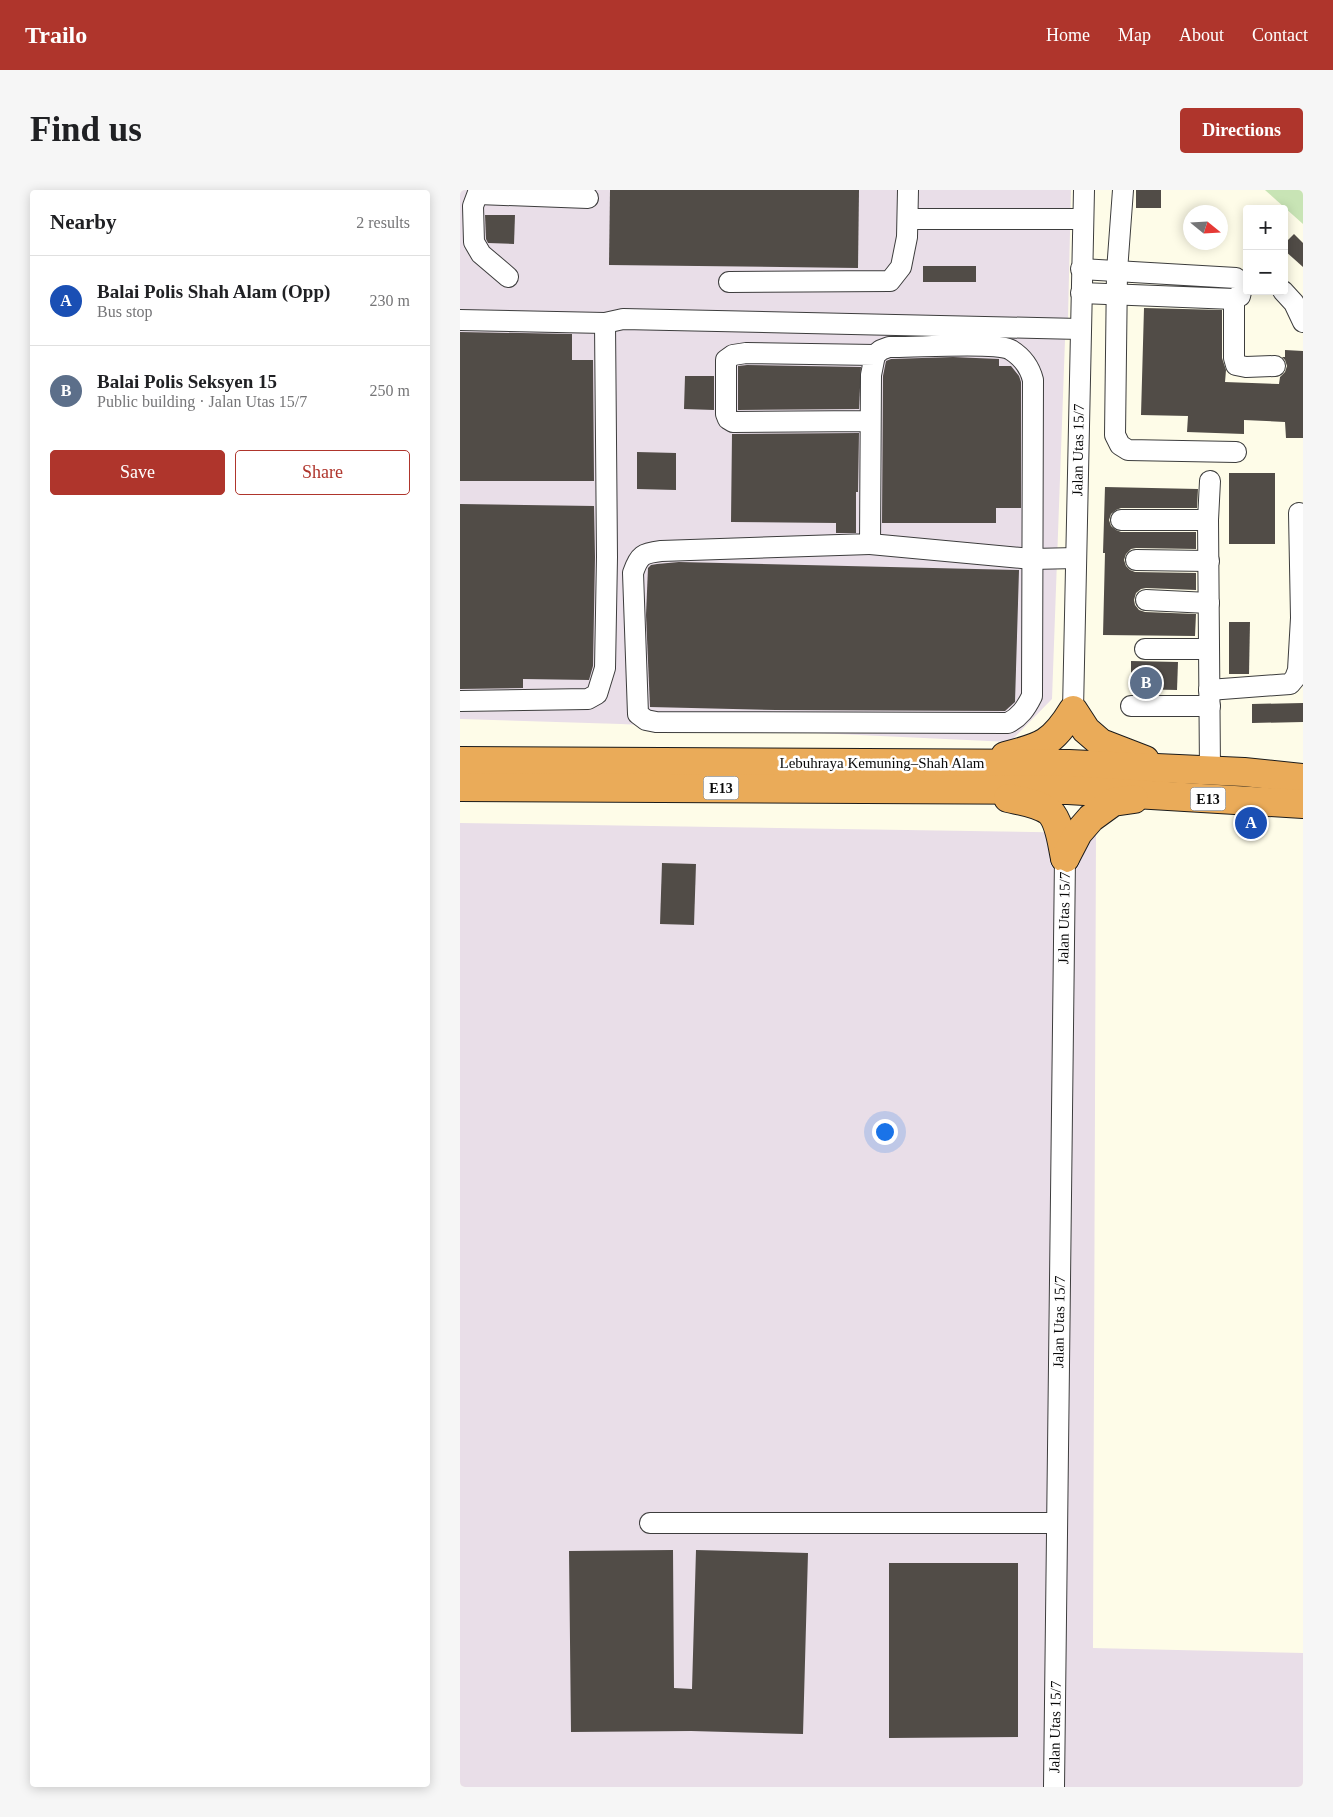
<!DOCTYPE html>
<html lang="en">
<head>
<meta charset="utf-8">
<style>
	:root { --surface:#fff; --page:#f6f6f6; --text:#202124; --muted:#757577; --line:#e0e0e0; --accent:#af352c }
	body { margin:0; font-family:Georgia,serif; background:var(--page); color:var(--text) }
	.controls { position:absolute; right:15px; top:15px; display:grid; overflow:hidden; border-radius:5px; box-shadow:0 2px 12px #0003 }
	.controls button { width:45px; height:45px; display:grid; place-items:center; padding:0; border:0; border-bottom:1px solid var(--line); background:var(--surface); color:var(--text); font:25px sans-serif }
	.compass { position:absolute; left:723px; top:15px; width:45px; height:45px; border-radius:50%; background:var(--surface); box-shadow:0 2px 12px #0003; rotate:108deg }
	.you { position:absolute; left:424px; top:941px; width:18px; height:18px; margin:-12px; border:4px solid #fff; border-radius:50%; background:#1a73e8; box-shadow:0 0 0 8px #1a73e833 }
	.badge { display:grid; place-items:center; width:32px; height:32px; border-radius:50%; background:var(--accent); color:#fff; font-size:16px; font-weight:700 }
	.pin { position:absolute; translate:-50% -50%; border:2px solid #fff; box-shadow:0 1px 5px #0006 }
	.list { margin:0; padding:0; list-style:none }
	h2 { display:flex; justify-content:space-between; align-items:center; height:65px; margin:0; padding:0 20px; font-size:21px }
	h2 small { font-size:16px; font-weight:400; color:var(--muted) }
	.list li { display:grid; grid-template-columns:32px 1fr auto; gap:15px; align-items:center; box-sizing:border-box; height:90px; padding:0 20px; border-top:1px solid var(--line) }
	.list b { display:block; font-size:19px; white-space:nowrap }
	.list p { margin:0; font-size:16px; white-space:nowrap; color:var(--muted) }
	.list em { font-size:16px; font-style:normal; color:var(--muted) }
	.actions { display:flex; gap:10px; padding:15px 20px }
	.actions a { flex:1; padding:11px 0; border:1px solid var(--accent); border-radius:5px; text-align:center; font-size:18px; color:var(--accent) }
	.actions .main { background:var(--accent); color:#fff }
	.map { position:relative; flex:none; width:843px; height:1597px; overflow:hidden; border-radius:5px }
	header { display:flex; align-items:center; gap:30px; box-sizing:border-box; height:70px; padding:0 25px; background:var(--accent); color:#fff }
	header strong { font-size:24px }
	nav { display:flex; gap:28px; margin-inline-start:auto; font-size:18px }
	.intro { display:flex; align-items:center; justify-content:space-between; box-sizing:border-box; height:120px; padding:0 30px }
	h1 { margin:0; font-size:35px }
	.button { padding:12px 22px; border-radius:5px; background:var(--accent); color:#fff; font-size:18px; font-weight:700 }
	main { display:flex; gap:30px; padding:0 30px }
	aside { flex:1; background:var(--surface); border-radius:5px; box-shadow:0 2px 12px #0003 }
	.map>svg:first-child { display:block }
	.industrial { fill:#e9dee8 }
	.green { fill:#c8e4b5 }
	.building { fill:#514c47 }
	.lines { fill:none; stroke-linecap:round; stroke-linejoin:round }
	.minor-casing { stroke:#3d3d3d; stroke-width:22 }
	.highway-casing { stroke:#1b1b1b; stroke-width:30 }
	.minor { stroke:#fff; stroke-width:20 }
	.highway { stroke:#eaab59; stroke-width:28 }
	.labels { text-anchor:middle; stroke-width:5; stroke-linejoin:round; paint-order:stroke }
	.shield { fill:#fff; stroke:#545454; stroke-width:1 }
	.shield-label { font-size:14px; font-weight:bold; fill:#0a0a0a }
	.street-label { font-size:15px; fill:#0a0a0a; stroke:#fff }
</style>
</head>
<body>
<header>
<strong>Trailo</strong>
<nav><a>Home</a><a>Map</a><a>About</a><a>Contact</a></nav>
</header>
<div class="intro"><h1>Find us</h1><a class="button">Directions</a></div>
<main>
<aside>
<h2>Nearby<small>2 results</small></h2>
<ul class="list">
<li><span class="badge" style="background:#1a4fb4">A</span><div><b>Balai Polis Shah Alam (Opp)</b><p>Bus stop</p></div><em>230 m</em></li>
<li><span class="badge" style="background:#5c6f8a">B</span><div><b>Balai Polis Seksyen 15</b><p>Public building · Jalan Utas 15/7</p></div><em>250 m</em></li>
</ul>
<div class="actions"><a class="main">Save</a><a>Share</a></div>
</aside>
<div class="map">
<svg width="843" height="1597" viewBox="0 0 843 1597">
	<rect width="100%" height="100%" fill="#fefce8"/>
	<!-- industrial -->
	<g class="industrial">
		<polygon points="0,0 611,0 608,129 605,150 592,509 550,552 161,534 0,529"/>
		<polygon points="0,633 636,643 633,1458 843,1463 843,1597 0,1597"/>
	</g>
	<!-- green -->
	<polygon class="green" points="805,0 843,0 843,34"/>
	<!-- building -->
	<g class="building">
		<polygon points="150,0 399,0 398,78 149,75"/>
		<rect x="676" y="0" width="25" height="18"/>
		<polygon points="25,25 55,25 54,54 28,53 26,49"/>
		<polygon points="834,44 843,53 843,77 824,60 824,54"/>
		<rect x="463" y="76" width="53" height="16"/>
		<polygon points="684,118 762,120 762,168 766,180 765,192 819,194 820,187 825,182 827,176 825,170 822,167 825,167 825,160 843,161 843,248 826,248 825,232 784,230 784,244 727,242 728,226 681,225"/>
		<polygon points="0,142 112,144 112,170 133,170 134,291 0,291"/>
		<polygon points="493,167 539,169 539,176 551,176 559,186 561,192 561,318 536,318 536,333 422,333 423,186 426,171 431,169"/>
		<polygon points="287,175 401,177 399,219 278,220 278,176"/>
		<polygon points="225,186 254,186 254,220 224,219"/>
		<polygon points="399,243 398,302 396,302 396,343 376,343 376,333 271,332 272,244"/>
		<polygon points="177,262 216,263 216,300 177,299"/>
		<rect x="769" y="283" width="46" height="71"/>
		<polygon points="645,297 738,299 737,318 661,318 656,320 651,324 649,330 651,336 656,340 661,342 736,342 736,359 676,358 671,359 666,364 664,370 666,376 670,380 675,382 736,383 736,400 686,398 681,399 676,403 674,410 675,415 679,420 685,422 736,424 735,446 643,445 645,363 643,363"/>
		<polygon points="0,314 134,316 135,367 133,476 129,490 63,489 63,498 0,499"/>
		<polygon points="219,372 559,380 555,512 545,521 316,520 190,517 186,425 188,378 191,375 197,374"/>
		<polygon points="769,432 790,432 789,484 769,484"/>
		<polygon points="671,471 718,472 717,500 671,499"/>
		<polygon points="843,513 843,532 792,533 792,514"/>
		<polygon points="202,673 236,674 234,735 200,734"/>
		<polygon points="213,1360 214,1498 232,1499 236,1360 348,1363 343,1544 231,1541 111,1542 109,1361"/>
		<polygon points="429,1373 558,1373 558,1547 429,1548"/>
	</g>
	<g class="lines">
		<defs>
			<g id="minor">
				<polyline points="19,0 13,16 14,52 21,64 48,87"/>
				<polyline points="663,0 657,81 655,245 660,255 668,260 776,262"/>
				<polyline points="18,4 128,8"/>
				<polyline points="448,29 623,29"/>
				<polyline points="269,92 430,91 441,77 447,47 448,0"/>
				<polyline points="823,101 834,113 843,132"/>
				<polyline points="621,103 774,109 780,106 783,94 776,88 621,79"/>
				<polyline points="774,109 774,168 776,175 786,177 815,176"/>
				<polyline points="0,130 145,133 163,129 620,139"/>
				<path d="M410 231 273 232 268 229 266 224V170L273 165 286 163 415 165 421 160 429 157C452 158 536 151 551 160 562 167 570 178 573 190L572 506C566 518 560 527 548 533L196 532 186 530 178 524 173 383C179 365 183 363 201 361L410 354 411 185 415 165"/>
				<polyline points="750,291 748,330 750,580"/>
				<polyline points="661,330 748,330"/>
				<polyline points="410,354 572,369 616,368"/>
				<polyline points="676,370 749,371"/>
				<polyline points="686,410 749,413"/>
				<polyline points="685,459 749,459"/>
				<polyline points="749,500 830,494 835,488 838,480 841,428 839,323"/>
				<polyline points="0,511 128,509 137,504 145,478 147,367 145,133"/>
				<polyline points="671,516 750,516"/>
				<polyline points="613,520 624,0"/>
				<polyline points="190,1333 597,1333"/>
				<polyline points="594,1597 605,668"/>
			</g>
			<g id="highway">
				<path d="M545 566C582 557 593 553 613 520L626 540 641 553 685 570"/>
				<polyline points="0,571 609,574 784,582 843,588"/>
				<polyline points="0,597 608,600 843,614"/>
				<path d="M548 608C561 611 579 613 590 622 600 632 602 655 605 668"/>
				<polyline points="605,668 618,643 631,628 653,612 674,609"/>
			</g>
		</defs>
		<!-- minor casing -->
		<use href="#minor" class="minor-casing"/>
		<!-- highway casing -->
		<use href="#highway" class="highway-casing"/>
		<!-- minor -->
		<use href="#minor" class="minor"/>
		<!-- highway -->
		<use href="#highway" class="highway"/>
	</g>
	<g class="labels">
		<!-- shield labels -->
		<g class="shield">
			<rect x="243.5" y="586.5" width="35" height="23" rx="4"/>
			<rect x="730.5" y="597.5" width="35" height="23" rx="4"/>
		</g>
		<g class="shield-label">
			<text x="261" y="603">E13</text>
			<text x="748" y="614">E13</text>
		</g>
		<!-- street labels -->
		<g class="street-label">
			<text transform="translate(618 260) rotate(-89)" y="5">Jalan Utas 15/7</text>
			<text x="422" y="578">Lebuhraya Kemuning–Shah Alam</text>
			<text transform="translate(604 728) rotate(-89)" y="5">Jalan Utas 15/7</text>
			<text transform="translate(599 1132) rotate(-89)" y="5">Jalan Utas 15/7</text>
			<text transform="translate(595 1537) rotate(-89)" y="5">Jalan Utas 15/7</text>
		</g>
	</g>
</svg>
<div class="controls">
<button>+</button>
<button>−</button>
</div>
<svg class="compass" viewBox="-18 -18 36 36"><path d="M0-13l5 13h-10z" fill="#e53935"/><path d="M0 13l5-13h-10z" fill="#757577"/></svg>
<div class="you"></div>
<div class="pin badge" style="left:791px;top:633px;background:#1a4fb4">A</div>
<div class="pin badge" style="left:686px;top:493px;background:#5c6f8a">B</div>
</div>
</main>
</body>
</html>
